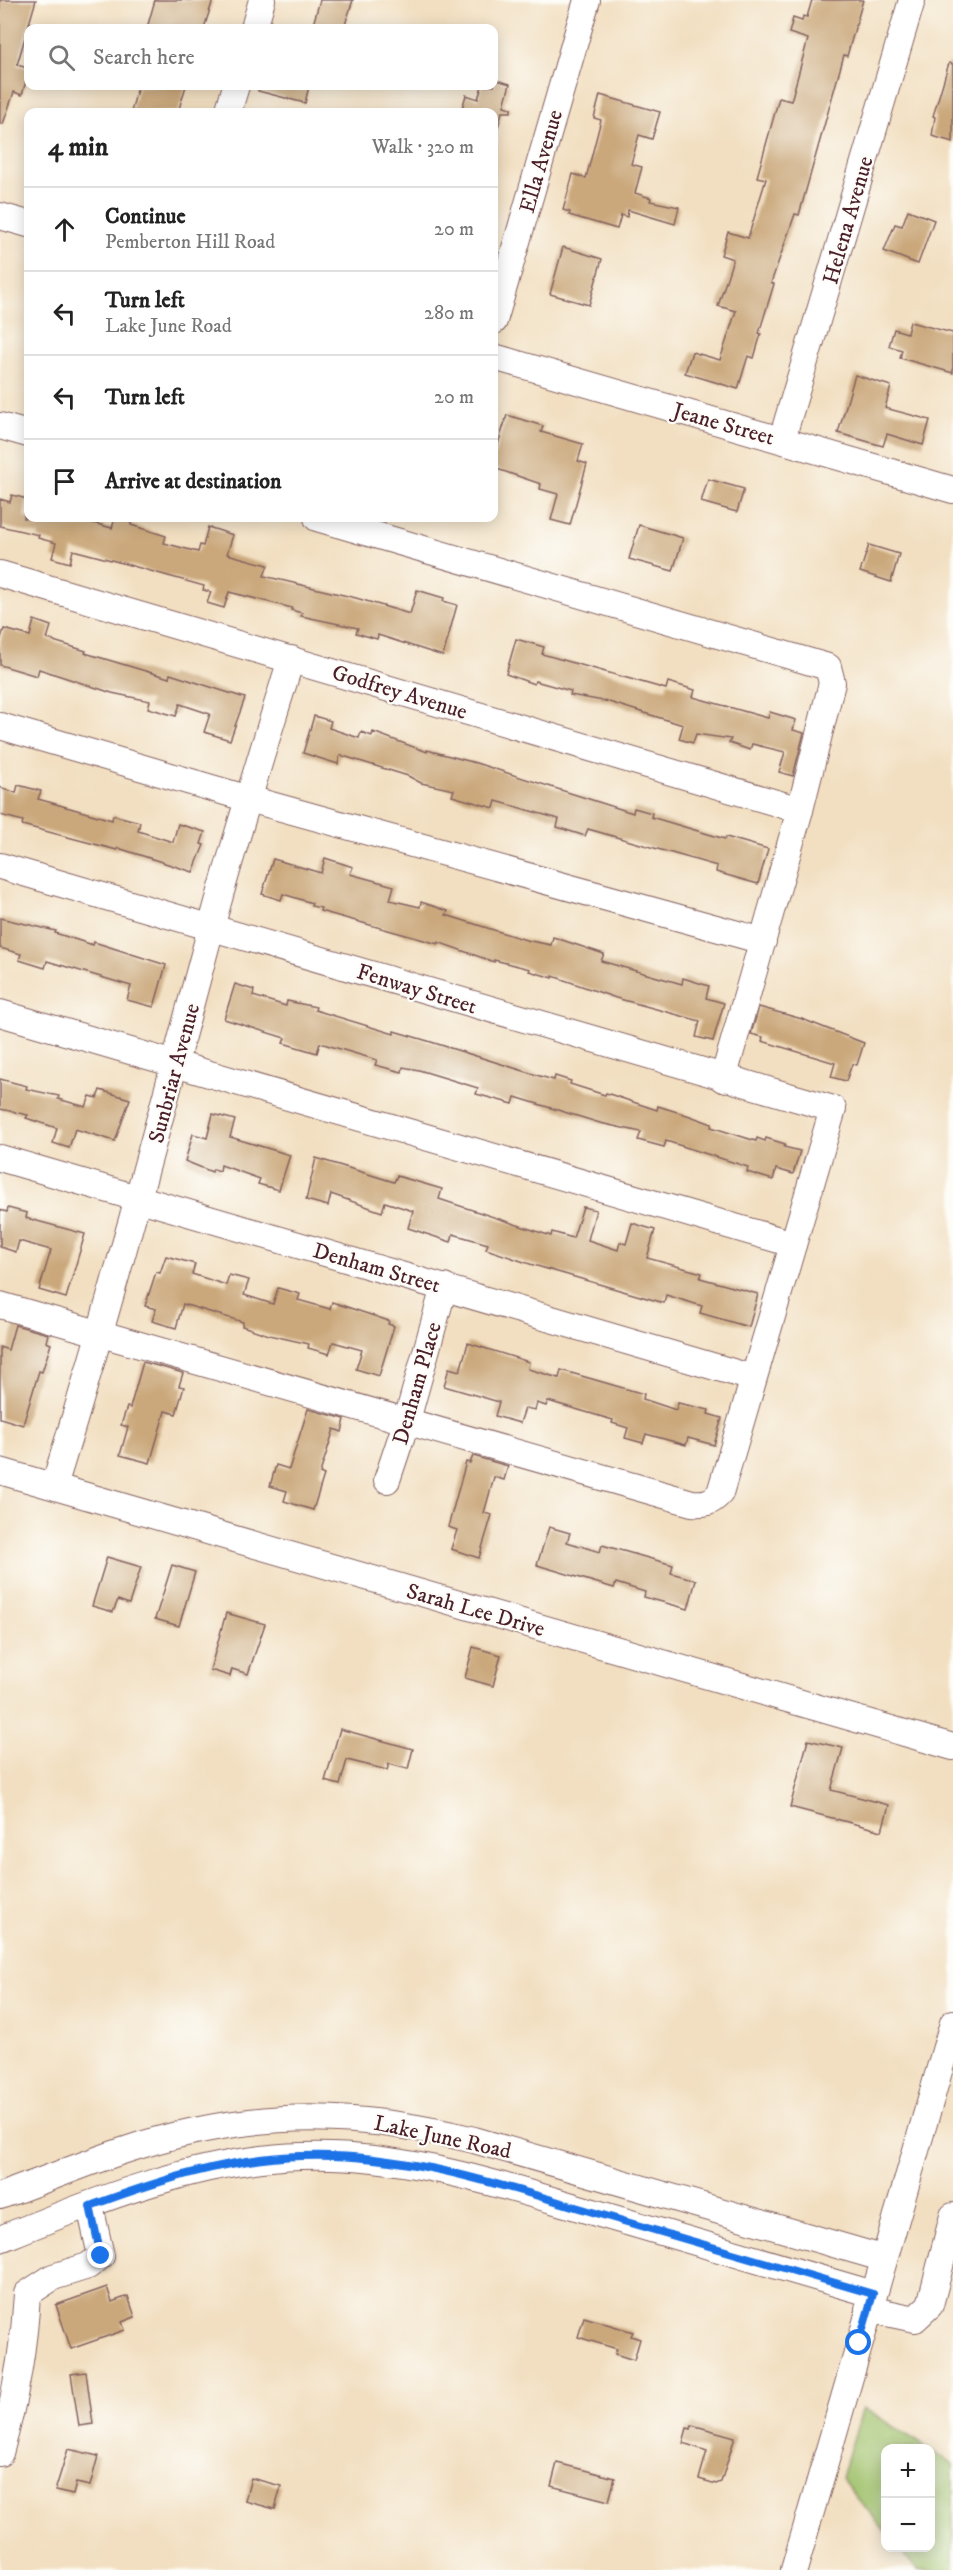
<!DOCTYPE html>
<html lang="en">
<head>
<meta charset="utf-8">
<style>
	:root { --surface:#fff; --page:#f2f2f2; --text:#222; --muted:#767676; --line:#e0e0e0 }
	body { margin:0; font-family:"IM FELL DW Pica",serif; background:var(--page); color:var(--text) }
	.controls { position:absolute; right:18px; bottom:18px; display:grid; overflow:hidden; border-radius:12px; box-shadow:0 3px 15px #0003 }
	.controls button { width:54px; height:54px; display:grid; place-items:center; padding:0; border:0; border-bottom:2px solid var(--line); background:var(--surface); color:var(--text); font:30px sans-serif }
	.stop { position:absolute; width:18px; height:18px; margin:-14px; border:4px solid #1a73e8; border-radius:50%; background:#fff }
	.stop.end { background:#1a73e8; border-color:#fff; box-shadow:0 2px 6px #0008 }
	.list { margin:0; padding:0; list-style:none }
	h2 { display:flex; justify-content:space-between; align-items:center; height:78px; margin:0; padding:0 24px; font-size:26px }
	h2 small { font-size:20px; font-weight:400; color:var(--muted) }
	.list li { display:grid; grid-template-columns:39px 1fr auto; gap:18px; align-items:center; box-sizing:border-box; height:84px; padding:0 24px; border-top:2px solid var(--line) }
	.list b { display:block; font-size:22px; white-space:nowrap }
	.list p { margin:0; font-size:20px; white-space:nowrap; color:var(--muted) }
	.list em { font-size:20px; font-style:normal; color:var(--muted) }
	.icon { flex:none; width:33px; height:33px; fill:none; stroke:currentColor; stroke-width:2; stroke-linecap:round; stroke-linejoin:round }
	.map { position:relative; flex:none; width:953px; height:2570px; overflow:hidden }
	.search { position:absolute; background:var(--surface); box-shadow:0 3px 15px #0003; left:24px; top:24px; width:474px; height:66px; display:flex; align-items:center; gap:15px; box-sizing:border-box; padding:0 21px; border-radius:12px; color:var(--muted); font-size:22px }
	.panel { position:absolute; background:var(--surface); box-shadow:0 3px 15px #0003; left:24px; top:108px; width:474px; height:414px; border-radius:12px }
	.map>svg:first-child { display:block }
	.green { fill:#9fc16b; stroke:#74704b; stroke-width:1.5 }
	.building { fill:#caa87b }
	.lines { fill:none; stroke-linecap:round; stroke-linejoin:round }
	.minor-casing { stroke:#856260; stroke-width:28 }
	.minor { stroke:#fff; stroke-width:26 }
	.route { stroke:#1a73e8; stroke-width:8 }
	.labels { text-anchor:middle; stroke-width:4.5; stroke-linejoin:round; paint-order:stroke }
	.street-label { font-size:22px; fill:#4a1f2b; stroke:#fdfcf7 }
</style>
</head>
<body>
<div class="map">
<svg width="953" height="2570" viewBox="0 0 953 2570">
	<rect width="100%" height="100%" fill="#fdfcf7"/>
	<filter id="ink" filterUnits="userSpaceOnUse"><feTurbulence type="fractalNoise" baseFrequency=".0167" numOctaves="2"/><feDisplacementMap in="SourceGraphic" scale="12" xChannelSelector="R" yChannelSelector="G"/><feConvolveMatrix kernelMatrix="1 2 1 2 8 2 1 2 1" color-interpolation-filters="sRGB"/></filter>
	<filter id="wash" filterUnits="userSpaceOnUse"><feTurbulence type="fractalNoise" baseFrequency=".008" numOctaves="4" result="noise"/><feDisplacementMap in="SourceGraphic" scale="24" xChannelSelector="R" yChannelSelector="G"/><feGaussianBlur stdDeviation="1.35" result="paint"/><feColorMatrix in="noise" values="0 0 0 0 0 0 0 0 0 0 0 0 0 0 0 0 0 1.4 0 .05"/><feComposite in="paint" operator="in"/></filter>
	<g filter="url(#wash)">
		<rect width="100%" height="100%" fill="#f2dfc1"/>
		<!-- green -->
		<g class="green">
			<polygon points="863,2408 928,2448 886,2448 885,2532 841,2478"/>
			<polygon points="931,2450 953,2464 953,2570 917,2570 899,2548 930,2548"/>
		</g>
		<g id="blocks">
			<!-- building -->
			<g class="building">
				<polygon points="0,0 36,0 17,65 28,68 28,74 22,95 14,92 3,124 0,124"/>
				<polygon points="155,0 213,0 204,28 147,28"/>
				<polygon points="320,0 353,0 344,28 312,28"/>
				<polygon points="812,0 863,0 847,56 844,55 799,215 795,214 771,283 774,284 759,333 761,334 754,358 748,356 738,389 685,373 692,352 720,360 736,311 718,306 733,259 721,255 728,232 748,238 766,179 757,177 779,98 791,101 808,39 789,33 793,18 802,21 803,16 807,17"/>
				<polygon points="949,63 953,64 953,142 932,136 935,117 933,116"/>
				<polygon points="494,79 510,84 504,106 511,108 511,112 502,112 498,127 494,126 494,112 461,112 466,95 478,99 482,86 494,86"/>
				<polygon points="138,86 186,86 178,112 131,112"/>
				<polygon points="259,86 309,86 305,103 258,91"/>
				<polygon points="600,95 660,112 652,139 639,135 631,164 642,167 635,193 651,198 650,201 679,207 675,224 628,210 627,217 621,215 617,229 569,215 570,212 563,210 573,174 586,178 601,120 594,118"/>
				<polygon points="908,210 934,220 918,264 884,251 895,224 902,226"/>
				<polygon points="563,247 602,259 589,305 550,294"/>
				<polygon points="910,322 953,333 953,373 900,358 902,350 889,346 894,329 907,333"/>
				<polygon points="855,375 891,386 885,408 930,420 923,445 887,434 883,446 838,433"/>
				<polygon points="507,415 543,426 541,432 583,444 578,461 587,464 570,525 551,520 558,494 540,489 541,484 494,468 494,457"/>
				<polygon points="708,479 744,489 737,512 701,502"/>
				<polygon points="12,495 27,499 24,518 74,518 112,528 115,518 131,522 131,525 166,536 164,543 198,552 200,545 203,546 208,527 233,535 227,554 268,565 264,576 356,598 410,614 417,590 444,598 443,601 457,605 443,656 378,635 377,639 356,633 358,628 301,616 302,613 291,610 292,608 229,592 224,608 207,603 211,592 203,590 204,586 115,561 73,550 70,563 52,558 56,543 38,538 39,535 0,526 0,499 10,502"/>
				<polygon points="639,525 683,538 673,571 629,559"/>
				<polygon points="869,545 899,554 891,582 860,572"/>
				<polygon points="34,620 51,626 47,639 86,651 85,653 169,678 170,674 245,698 230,740 204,732 210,714 180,704 176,716 148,708 150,701 112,693 39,669 37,676 0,665 0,641 4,629 30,636"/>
				<polygon points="516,639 544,647 542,654 666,689 668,682 695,690 693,697 768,718 770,712 796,720 793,730 804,733 793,776 779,772 785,752 752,744 750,750 729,743 731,739 696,734 693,743 679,739 683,725 609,702 570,695 571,691 535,681 534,684 506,674"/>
				<polygon points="314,716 331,721 329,728 359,738 361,732 372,736 373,732 427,752 427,750 476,763 633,813 634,808 652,813 651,817 725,839 726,837 768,849 758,884 716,872 717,866 588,829 585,836 557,827 559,819 496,801 494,808 452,796 454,790 421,783 408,776 340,755 338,764 303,753"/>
				<polygon points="18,785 41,791 38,799 112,820 113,815 140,822 138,831 173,842 178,824 205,832 201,844 204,845 193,872 118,848 117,850 22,825 23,821 0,815 0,787 16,793"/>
				<polygon points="325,858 353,867 350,874 394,886 390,900 420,907 421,902 448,911 446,915 526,940 551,945 553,937 604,954 601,961 682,984 683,978 709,986 706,998 724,1003 713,1041 696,1037 700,1021 616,998 553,976 553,978 529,971 530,969 494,960 494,962 438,942 438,944 320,911 321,908 311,906 312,903 283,894 281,900 262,894 273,859 321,873"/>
				<polygon points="0,918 56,931 55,933 93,945 94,942 166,965 154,1007 127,1000 131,986 47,961 45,968 19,960 21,954 0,948"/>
				<polygon points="235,984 254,990 253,996 286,1006 287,1001 316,1007 315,1010 394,1034 394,1031 428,1041 543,1077 554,1080 555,1076 571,1081 570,1084 605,1095 606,1093 657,1110 658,1106 690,1116 712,1124 711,1127 756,1141 757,1138 765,1141 766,1138 785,1144 784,1147 800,1151 793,1174 776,1169 773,1180 747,1172 748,1167 666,1141 664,1147 638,1140 641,1132 600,1123 515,1097 513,1104 476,1094 478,1088 419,1070 403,1067 402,1072 375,1065 377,1060 320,1043 317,1053 283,1043 285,1038 224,1019"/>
				<polygon points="759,1007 802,1019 864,1043 857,1065 852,1064 846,1081 831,1077 835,1063 762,1041 763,1037 751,1034"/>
				<polygon points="0,1079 27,1086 26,1089 59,1096 58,1099 86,1107 90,1096 97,1098 100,1090 130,1099 115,1141 75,1129 69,1148 53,1143 57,1128 26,1118 28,1115 0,1109"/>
				<polygon points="213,1114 235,1120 230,1137 290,1155 279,1190 258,1184 260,1179 221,1165 220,1171 213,1169 212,1172 185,1161 193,1134 207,1138"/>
				<polygon points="316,1158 394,1182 397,1176 442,1189 439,1199 551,1236 552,1232 573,1238 583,1207 596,1210 588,1240 618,1250 620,1242 626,1244 632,1223 655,1230 647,1258 702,1273 700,1278 758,1294 749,1327 700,1313 702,1306 666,1295 664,1303 530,1264 486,1249 488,1244 453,1234 451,1242 408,1228 413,1211 385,1202 382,1212 331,1194 328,1206 306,1200"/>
				<polygon points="8,1208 27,1213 26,1218 85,1234 66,1298 39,1290 51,1250 19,1241 16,1252 0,1247 0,1210 7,1212"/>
				<polygon points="166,1256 195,1264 192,1274 226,1285 229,1275 249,1280 244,1295 273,1304 278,1288 300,1294 298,1300 330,1309 332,1302 389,1321 388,1324 394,1326 379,1376 356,1369 362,1350 333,1342 329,1354 308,1348 309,1344 269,1335 242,1326 243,1322 183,1304 176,1328 152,1321 156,1309 145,1306 156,1272 160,1273"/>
				<polygon points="15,1325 48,1334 46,1342 51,1344 42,1372 39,1371 23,1425 0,1418 0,1347 8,1350"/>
				<polygon points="468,1343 529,1362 528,1369 559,1378 561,1370 644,1394 643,1399 676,1410 678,1403 709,1410 708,1414 722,1418 714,1445 688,1438 686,1445 646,1434 643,1443 625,1438 628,1428 612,1423 613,1420 548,1401 546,1406 537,1403 535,1410 525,1408 520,1423 495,1416 499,1402 444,1386 449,1368 460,1371"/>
				<polygon points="143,1362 183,1373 179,1386 184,1387 176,1414 165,1411 150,1463 120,1455 128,1427 121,1425 127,1407 130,1408"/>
				<polygon points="308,1409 345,1419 342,1432 334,1429 320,1473 324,1475 313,1510 284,1501 287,1491 270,1486 276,1465 289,1469"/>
				<polygon points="473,1456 508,1466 504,1480 494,1477 484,1513 492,1515 479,1558 451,1549 457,1530 448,1527 466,1462 470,1463"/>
				<polygon points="549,1527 570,1533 567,1542 600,1552 602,1545 673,1565 671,1573 696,1580 688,1609 644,1597 645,1592 616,1583 614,1588 537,1565"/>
				<polygon points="107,1557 141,1567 129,1604 118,1600 113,1612 92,1606"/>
				<polygon points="172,1565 195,1572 179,1626 155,1619"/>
				<polygon points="226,1613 265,1624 248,1674 232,1669 230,1676 210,1670"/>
				<polygon points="473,1647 501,1655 493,1686 465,1678"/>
				<polygon points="340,1729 413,1749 408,1769 389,1764 387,1770 347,1760 340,1785 325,1781"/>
				<polygon points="808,1740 843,1748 831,1790 889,1805 882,1831 790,1807"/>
				<polygon points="107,2287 112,2302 128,2296 135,2317 122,2322 125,2330 71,2349 56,2305"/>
				<polygon points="584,2317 633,2332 631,2336 640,2339 634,2360 615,2354 617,2349 578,2337"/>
				<polygon points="86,2372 93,2424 79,2426 71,2374"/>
				<polygon points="692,2425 735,2437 721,2482 716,2484 699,2479 707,2451 683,2443 687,2428 691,2429"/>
				<polygon points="68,2449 98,2456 90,2486 76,2483 73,2495 55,2491"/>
				<polygon points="557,2463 615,2478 609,2501 551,2486"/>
				<polygon points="251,2478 281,2486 275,2509 245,2501"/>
			</g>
		</g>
	</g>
	<g filter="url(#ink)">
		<use href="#blocks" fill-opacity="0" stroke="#856260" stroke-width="1.5"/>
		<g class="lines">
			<defs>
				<g id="minor">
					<polyline points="254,28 262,0"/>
					<polyline points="228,112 236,86"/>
					<polyline points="0,216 28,224"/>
					<polyline points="494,321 587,0"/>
					<polyline points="494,357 953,490"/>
					<polyline points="0,426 28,434"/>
					<polyline points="782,439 912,0"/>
					<polyline points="317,518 828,667 832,683 800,810 723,1079"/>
					<polyline points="0,574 800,810"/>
					<polyline points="0,726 249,799 763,941"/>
					<path d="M0 866 833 1109 720 1493C711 1503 705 1504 692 1503L0 1305"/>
					<polyline points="0,1013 793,1244"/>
					<polyline points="0,1158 753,1378"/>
					<polyline points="0,1471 953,1747"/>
					<polyline points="387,1480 407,1420 444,1287"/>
					<path d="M54 1486C111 1302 161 1115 211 928 235 838 264 748 291 659"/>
					<path d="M0 2196C62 2174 125 2146 190 2132 289 2110 376 2116 474 2140L882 2258"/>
					<path d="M0 2239C95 2201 197 2159 301 2156 402 2152 497 2184 593 2212 686 2239 779 2267 873 2294"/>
					<polyline points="868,2309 915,2319 930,2305 953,2216"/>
					<path d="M0 2453C15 2400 24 2349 27 2294L53 2277 88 2266 101 2256 90 2206"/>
					<polyline points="794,2570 953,2023"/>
				</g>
			</defs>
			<!-- minor casing -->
			<use href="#minor" class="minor-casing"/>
			<!-- minor -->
			<use href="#minor" class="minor"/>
		</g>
	</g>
	<g class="lines" filter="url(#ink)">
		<!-- route -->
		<path class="route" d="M101 2256 90 2206C158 2181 227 2158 301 2156 401 2152 494 2183 589 2211 684 2238 778 2267 873 2294L859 2343"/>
	</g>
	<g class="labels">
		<!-- street labels -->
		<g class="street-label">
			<text transform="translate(540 161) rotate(-74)" y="8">Ella Avenue</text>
			<text transform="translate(847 220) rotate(-74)" y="8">Helena Avenue</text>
			<text transform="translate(724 423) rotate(16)" y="8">Jeane Street</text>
			<text transform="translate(400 691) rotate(17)" y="8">Godfrey Avenue</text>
			<text transform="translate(417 988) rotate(17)" y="8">Fenway Street</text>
			<text transform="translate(173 1073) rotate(-75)" y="8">Sunbriar Avenue</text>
			<text transform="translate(377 1267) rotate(16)" y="8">Denham Street</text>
			<text transform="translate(416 1383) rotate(-74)" y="8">Denham Place</text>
			<text transform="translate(476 1609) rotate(16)" y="8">Sarah Lee Drive</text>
			<text transform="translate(443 2136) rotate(12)" y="8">Lake June Road</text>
		</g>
	</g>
</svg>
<div class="controls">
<button>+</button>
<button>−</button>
</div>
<div class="stop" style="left:859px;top:2343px"></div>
<div class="stop end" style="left:101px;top:2256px"></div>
<div class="search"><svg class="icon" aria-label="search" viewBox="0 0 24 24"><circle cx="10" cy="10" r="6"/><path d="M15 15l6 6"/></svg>Search here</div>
<section class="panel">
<h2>4 min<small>Walk · 320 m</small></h2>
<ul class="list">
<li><svg class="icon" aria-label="ahead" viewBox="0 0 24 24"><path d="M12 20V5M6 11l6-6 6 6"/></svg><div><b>Continue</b><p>Pemberton Hill Road</p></div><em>20 m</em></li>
<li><svg class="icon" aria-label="left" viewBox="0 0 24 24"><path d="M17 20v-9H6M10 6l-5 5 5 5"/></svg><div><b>Turn left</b><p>Lake June Road</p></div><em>280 m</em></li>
<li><svg class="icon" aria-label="left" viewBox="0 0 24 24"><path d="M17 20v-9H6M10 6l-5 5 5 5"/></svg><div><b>Turn left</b></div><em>20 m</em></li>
<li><svg class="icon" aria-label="arrive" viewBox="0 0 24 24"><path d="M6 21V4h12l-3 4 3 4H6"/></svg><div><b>Arrive at destination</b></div></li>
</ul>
</section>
</div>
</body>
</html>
